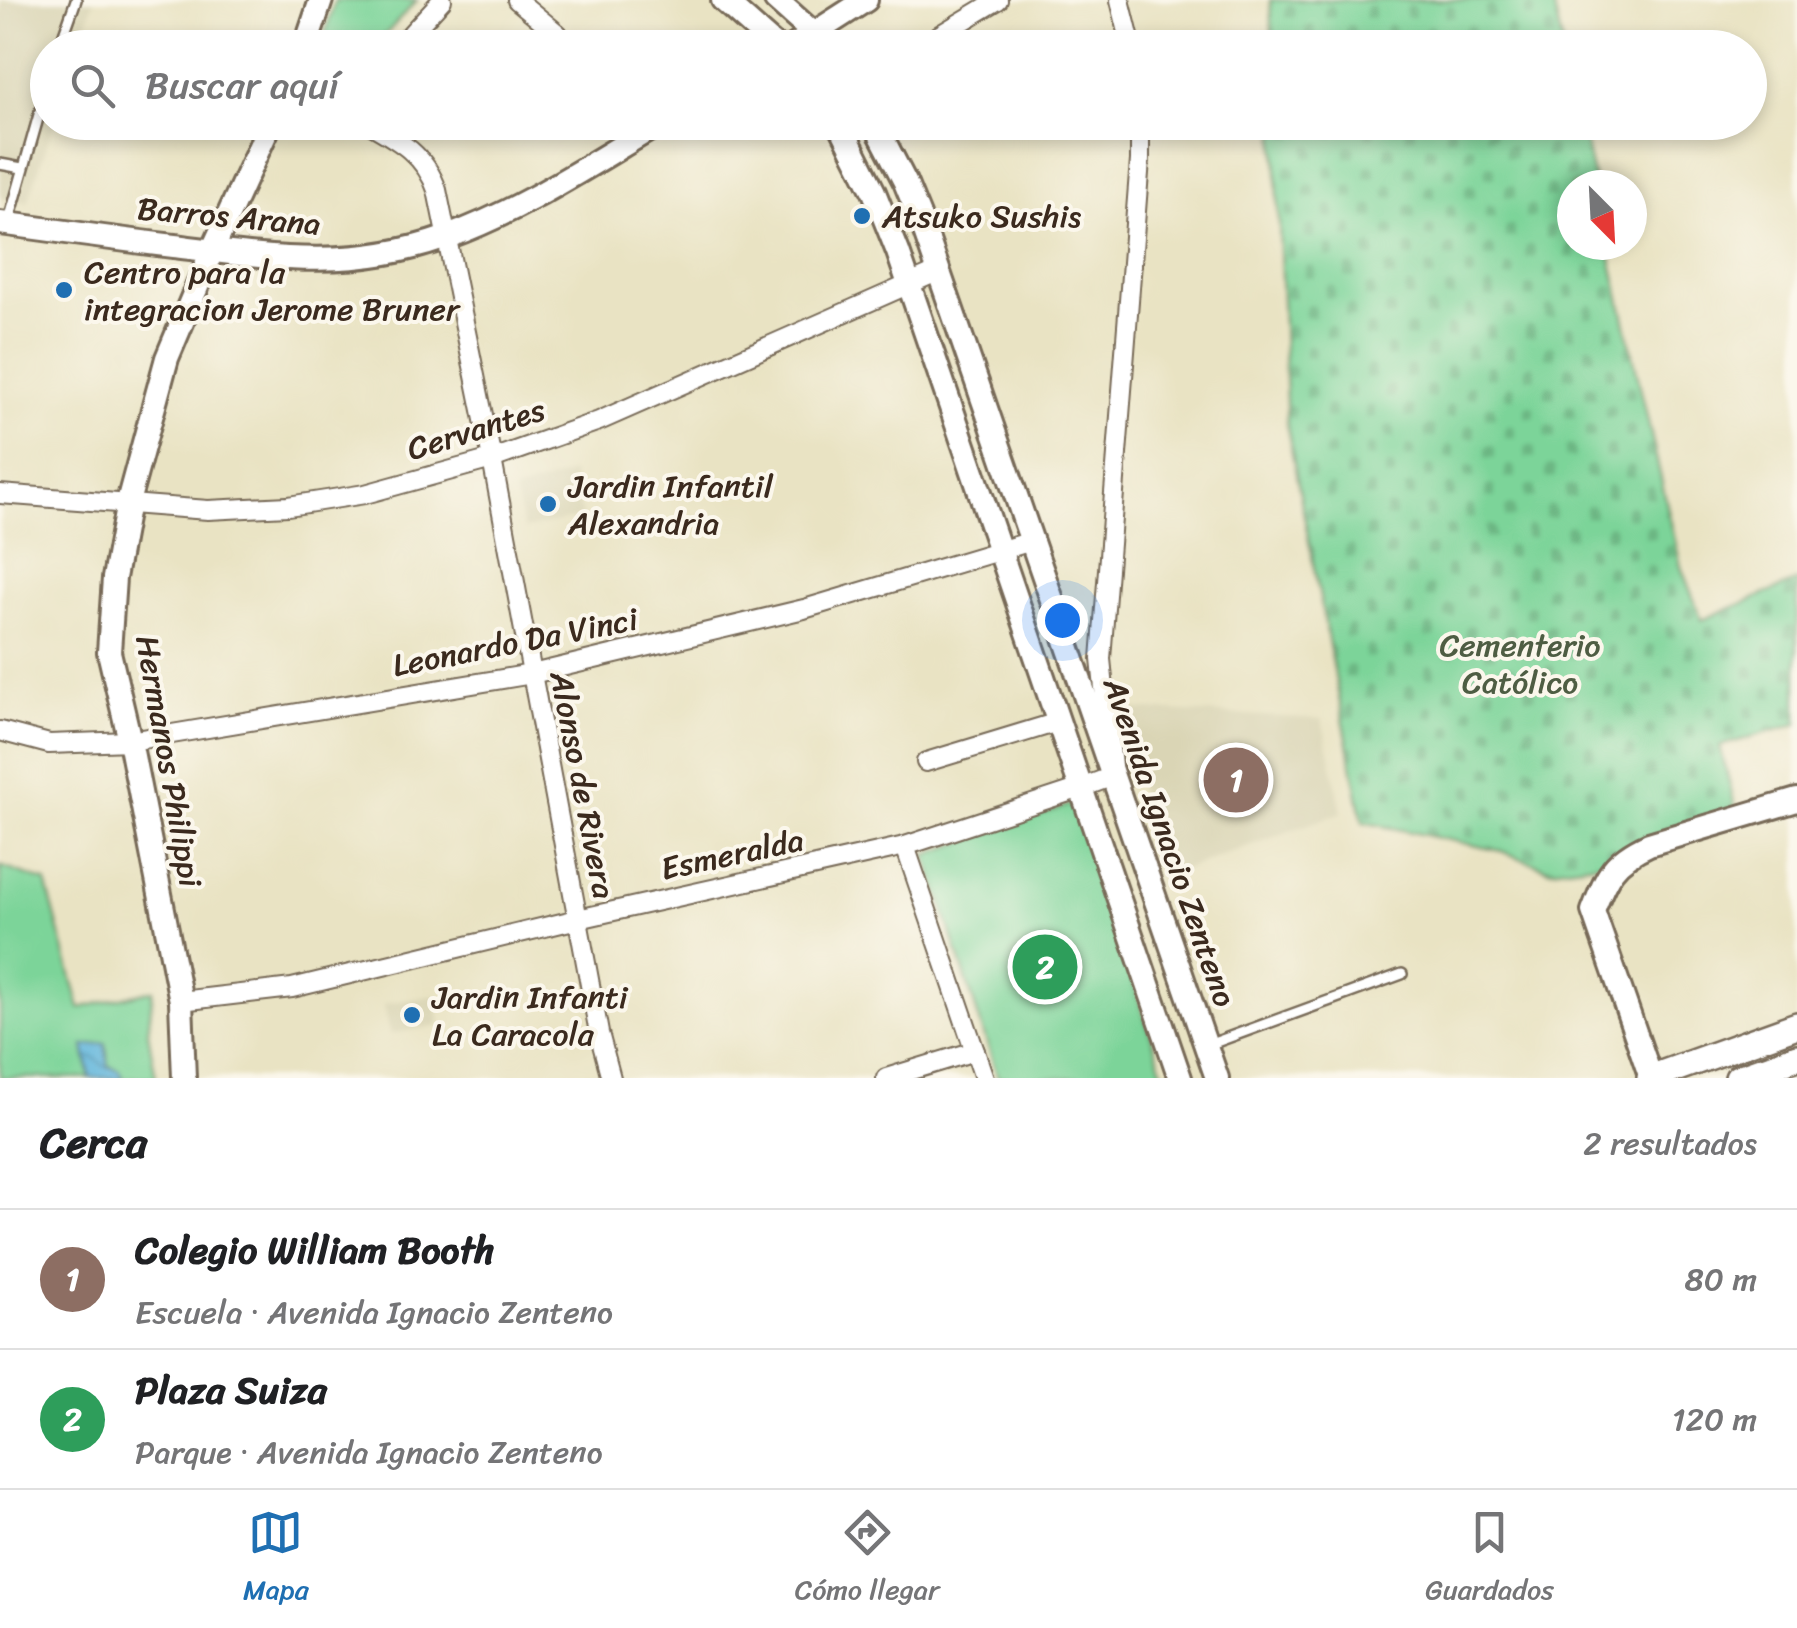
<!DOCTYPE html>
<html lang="es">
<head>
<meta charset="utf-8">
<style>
	:root { --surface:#fff; --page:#f2f2f2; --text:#202124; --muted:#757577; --line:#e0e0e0; --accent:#1f6fb2 }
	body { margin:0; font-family:Sriracha,sans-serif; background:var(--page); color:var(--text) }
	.compass { position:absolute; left:1557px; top:170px; width:90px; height:90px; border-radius:50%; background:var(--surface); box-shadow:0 5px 15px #0003; rotate:156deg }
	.you { position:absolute; left:1062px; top:620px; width:35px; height:35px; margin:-25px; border:8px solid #fff; border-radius:50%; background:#1a73e8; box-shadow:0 0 0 15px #1a73e833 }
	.badge { display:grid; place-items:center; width:65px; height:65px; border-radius:50%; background:var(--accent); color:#fff; font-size:32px; font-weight:700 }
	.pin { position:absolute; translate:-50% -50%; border:5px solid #fff; box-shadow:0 2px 10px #0006 }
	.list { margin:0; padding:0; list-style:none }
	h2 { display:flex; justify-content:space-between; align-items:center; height:130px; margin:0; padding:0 40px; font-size:42px }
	h2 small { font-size:32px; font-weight:400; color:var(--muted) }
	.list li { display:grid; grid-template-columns:65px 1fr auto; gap:30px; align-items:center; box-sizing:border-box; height:140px; padding:0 40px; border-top:2px solid var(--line) }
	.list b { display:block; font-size:38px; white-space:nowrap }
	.list p { margin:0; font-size:32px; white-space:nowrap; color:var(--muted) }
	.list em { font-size:32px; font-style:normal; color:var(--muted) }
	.icon { flex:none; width:55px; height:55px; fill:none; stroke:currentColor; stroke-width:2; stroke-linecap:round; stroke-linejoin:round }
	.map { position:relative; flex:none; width:1797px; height:1078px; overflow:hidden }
	.search { position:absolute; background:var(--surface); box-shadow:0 5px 15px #0003; left:30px; right:30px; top:30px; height:110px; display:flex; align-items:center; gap:25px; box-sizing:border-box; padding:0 35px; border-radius:55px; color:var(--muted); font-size:38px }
	.sheet { height:410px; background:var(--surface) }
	nav { display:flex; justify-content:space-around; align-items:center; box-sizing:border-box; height:140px; border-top:2px solid var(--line); background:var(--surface); font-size:28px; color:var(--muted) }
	nav a { display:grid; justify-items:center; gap:5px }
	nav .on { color:var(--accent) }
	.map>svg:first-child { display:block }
	.built { fill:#dad5b5 }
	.green { fill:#7cd499; stroke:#5c7f5c; stroke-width:2.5 }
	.cemetery { fill:url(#cemetery-stones); stroke:#5c7f5c; stroke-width:2.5 }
	.water { fill:url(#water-waves); stroke:#4e707d; stroke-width:2.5 }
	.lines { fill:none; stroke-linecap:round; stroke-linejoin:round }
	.lane-casing { stroke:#786b58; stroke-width:14 }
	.street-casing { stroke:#786b58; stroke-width:22 }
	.secondary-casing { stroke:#786b58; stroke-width:28 }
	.primary-casing { stroke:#786b58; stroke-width:30 }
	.lane { stroke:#fff; stroke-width:9 }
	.street { stroke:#fff; stroke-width:18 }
	.secondary { stroke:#fff; stroke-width:22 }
	.primary { stroke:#fff; stroke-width:25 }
	.poi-dot { fill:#1f6fb2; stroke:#fbf7ec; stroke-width:4 }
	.labels { text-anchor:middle; stroke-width:8; stroke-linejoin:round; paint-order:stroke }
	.street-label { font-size:32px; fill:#3b2a1e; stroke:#fbf7ec }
	.poi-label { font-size:32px; fill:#3b2a1e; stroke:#fbf7ec; text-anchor:start }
	.park-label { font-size:32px; fill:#4e5d43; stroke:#fbf7ec }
</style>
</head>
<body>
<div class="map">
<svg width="1797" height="1078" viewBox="0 0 1797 1078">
	<defs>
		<pattern id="cemetery-stones" width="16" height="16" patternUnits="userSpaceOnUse" patternTransform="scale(2.5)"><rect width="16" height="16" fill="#7cd499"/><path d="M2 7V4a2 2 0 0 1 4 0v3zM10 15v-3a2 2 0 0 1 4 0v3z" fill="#6cb683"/></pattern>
		<pattern id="water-waves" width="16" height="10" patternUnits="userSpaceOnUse" patternTransform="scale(2.5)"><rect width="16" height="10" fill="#60b6dc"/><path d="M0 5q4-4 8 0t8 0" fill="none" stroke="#5094b2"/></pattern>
	</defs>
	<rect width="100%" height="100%" fill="#fbf7ec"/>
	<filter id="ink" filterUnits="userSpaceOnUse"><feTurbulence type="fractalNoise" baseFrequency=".01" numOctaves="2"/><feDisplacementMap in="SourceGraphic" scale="20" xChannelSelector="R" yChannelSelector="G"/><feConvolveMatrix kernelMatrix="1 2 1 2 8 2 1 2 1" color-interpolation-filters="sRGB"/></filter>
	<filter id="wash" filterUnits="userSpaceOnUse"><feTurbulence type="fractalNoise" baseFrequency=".0048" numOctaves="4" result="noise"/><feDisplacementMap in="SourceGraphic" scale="40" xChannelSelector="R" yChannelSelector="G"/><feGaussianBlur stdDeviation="2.25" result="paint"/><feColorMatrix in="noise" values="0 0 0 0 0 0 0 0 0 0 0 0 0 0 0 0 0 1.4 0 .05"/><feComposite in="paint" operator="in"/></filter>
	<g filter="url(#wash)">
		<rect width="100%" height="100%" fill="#e9e3c3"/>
		<!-- built -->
		<g class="built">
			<polygon points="0,0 94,0 79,47 48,48 48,122 54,123 28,202 0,198"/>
			<polygon points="572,473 582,517 524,529 514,492"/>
			<polygon points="1127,709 1322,719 1342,812 1166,876 1151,838 1133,764"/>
			<polygon points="435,995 440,1025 390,1034 384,1004"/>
		</g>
		<!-- green -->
		<g class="green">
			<polygon points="335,0 417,0 374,47 321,47"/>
			<polygon points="1074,803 1165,1078 998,1078 926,855"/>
			<polygon points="0,866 46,882 80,1008 153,990 148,1032 156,1078 0,1078"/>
		</g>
		<!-- cemetery -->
		<g class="cemetery">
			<polygon points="1270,0 1552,0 1563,47 1272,47"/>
			<polygon points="1275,123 1581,123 1595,185 1572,185 1572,245 1608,245 1681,567 1702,620 1797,581 1797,724 1720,746 1737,814 1621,860 1550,869 1501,851 1363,822 1287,427"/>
		</g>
		<!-- water -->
		<polygon class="water" points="105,1043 109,1066 119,1070 123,1078 90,1078 84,1046"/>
	</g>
	<g filter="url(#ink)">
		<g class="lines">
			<defs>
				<g id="lane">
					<polyline points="59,48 76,0"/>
					<polyline points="0,164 22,168"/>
					<polyline points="8,224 48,83"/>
					<polyline points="1208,1045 1402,974"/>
				</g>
				<g id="street">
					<polyline points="517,0 558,34"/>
					<polyline points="1120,0 1132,48"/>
					<polyline points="398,48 442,0"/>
					<polyline points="918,48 998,0"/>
					<path d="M366 122C398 140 425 154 437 190L492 459 599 1033 611 1078"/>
					<polyline points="0,494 208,510 288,506 365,494 492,459 599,421 939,271"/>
					<polyline points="0,731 49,744 130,741 532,674 804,609 1032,541"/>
					<polyline points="926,762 1058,722"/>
					<polyline points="905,846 984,1078"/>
					<polyline points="181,1001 292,988 578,919 905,846 1081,788 1113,776 1101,659 1140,160 1140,122"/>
					<polyline points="886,1078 975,1051"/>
				</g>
				<g id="secondary">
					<polyline points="723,0 777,48"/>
					<polyline points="776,0 813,33 824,48"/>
					<polyline points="305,48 321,0"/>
					<polyline points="791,48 866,0"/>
					<polyline points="839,122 874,192 898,252 1180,1078"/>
					<polyline points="874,122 905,182 923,226 1217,1078"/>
					<path d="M0 223C58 231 116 239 174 246 270 258 353 271 447 237 523 210 592 163 662 122"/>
					<polyline points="184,1078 181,1001 130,741 109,652 114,578 128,502 167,358 212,251 271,122"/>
					<path d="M1651 1078 1593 911C1607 875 1612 861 1649 844L1797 800"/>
				</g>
				<g id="primary">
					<polyline points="1650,1078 1797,1025"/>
					<polyline points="1738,1078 1797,1057"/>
				</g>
			</defs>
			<!-- lane casing -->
			<use href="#lane" class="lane-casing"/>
			<!-- street casing -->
			<use href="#street" class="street-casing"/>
			<!-- secondary casing -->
			<use href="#secondary" class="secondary-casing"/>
			<!-- primary casing -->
			<use href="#primary" class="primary-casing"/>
			<!-- lane -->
			<use href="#lane" class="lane"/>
			<!-- street -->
			<use href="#street" class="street"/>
			<!-- secondary -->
			<use href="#secondary" class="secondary"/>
			<!-- primary -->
			<use href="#primary" class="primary"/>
		</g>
	</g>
	<!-- markers -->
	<g class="poi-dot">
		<circle cx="862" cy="216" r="10"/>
		<circle cx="64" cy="290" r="10"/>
		<circle cx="548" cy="504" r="10"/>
		<circle cx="412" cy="1015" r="10"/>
	</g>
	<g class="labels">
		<!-- street labels -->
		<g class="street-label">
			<text transform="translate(229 216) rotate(5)" y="11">Barros Arana</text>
			<text transform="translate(476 429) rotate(-17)" y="11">Cervantes</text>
			<text transform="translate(515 642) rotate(-11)" y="11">Leonardo Da Vinci</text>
			<text transform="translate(169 761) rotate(80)" y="11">Hermanos Philippi</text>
			<text transform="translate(583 785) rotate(79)" y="11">Alonso de Rivera</text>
			<text transform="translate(1170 842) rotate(71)" y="11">Avenida Ignacio Zenteno</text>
			<text transform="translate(732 854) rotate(-12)" y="11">Esmeralda</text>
		</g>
		<!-- poi labels -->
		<g class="poi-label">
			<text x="882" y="227">Atsuko Sushis</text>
			<text x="84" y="283">Centro para la<tspan x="84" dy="37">integracion Jerome Bruner</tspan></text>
			<text x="568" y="497">Jardin Infantil<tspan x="568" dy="37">Alexandria</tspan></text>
			<text x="432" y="1008">Jardin Infanti<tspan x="432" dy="37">La Caracola</tspan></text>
		</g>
		<!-- park labels -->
		<g class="park-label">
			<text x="1520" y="656">Cementerio<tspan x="1520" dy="37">Católico</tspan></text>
		</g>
	</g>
</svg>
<svg class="compass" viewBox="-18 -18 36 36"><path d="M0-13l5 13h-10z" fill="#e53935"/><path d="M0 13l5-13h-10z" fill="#757577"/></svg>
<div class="you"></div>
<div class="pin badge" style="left:1236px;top:780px;background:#8d6e63">1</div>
<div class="pin badge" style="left:1045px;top:967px;background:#2e9e5b">2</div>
<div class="search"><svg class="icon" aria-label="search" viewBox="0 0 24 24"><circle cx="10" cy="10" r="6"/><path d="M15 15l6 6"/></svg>Buscar aquí</div>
</div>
<section class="sheet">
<h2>Cerca<small>2 resultados</small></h2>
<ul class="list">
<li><span class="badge" style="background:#8d6e63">1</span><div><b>Colegio William Booth</b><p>Escuela · Avenida Ignacio Zenteno</p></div><em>80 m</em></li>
<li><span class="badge" style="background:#2e9e5b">2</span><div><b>Plaza Suiza</b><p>Parque · Avenida Ignacio Zenteno</p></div><em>120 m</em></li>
</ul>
</section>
<nav>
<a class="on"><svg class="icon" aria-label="map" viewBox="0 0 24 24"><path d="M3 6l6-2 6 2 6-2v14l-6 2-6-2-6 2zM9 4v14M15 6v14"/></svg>Mapa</a>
<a><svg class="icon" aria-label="directions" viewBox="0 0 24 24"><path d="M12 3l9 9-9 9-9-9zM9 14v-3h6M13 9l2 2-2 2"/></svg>Cómo llegar</a>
<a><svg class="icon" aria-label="saved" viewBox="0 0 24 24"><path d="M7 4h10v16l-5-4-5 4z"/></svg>Guardados</a>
</nav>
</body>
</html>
